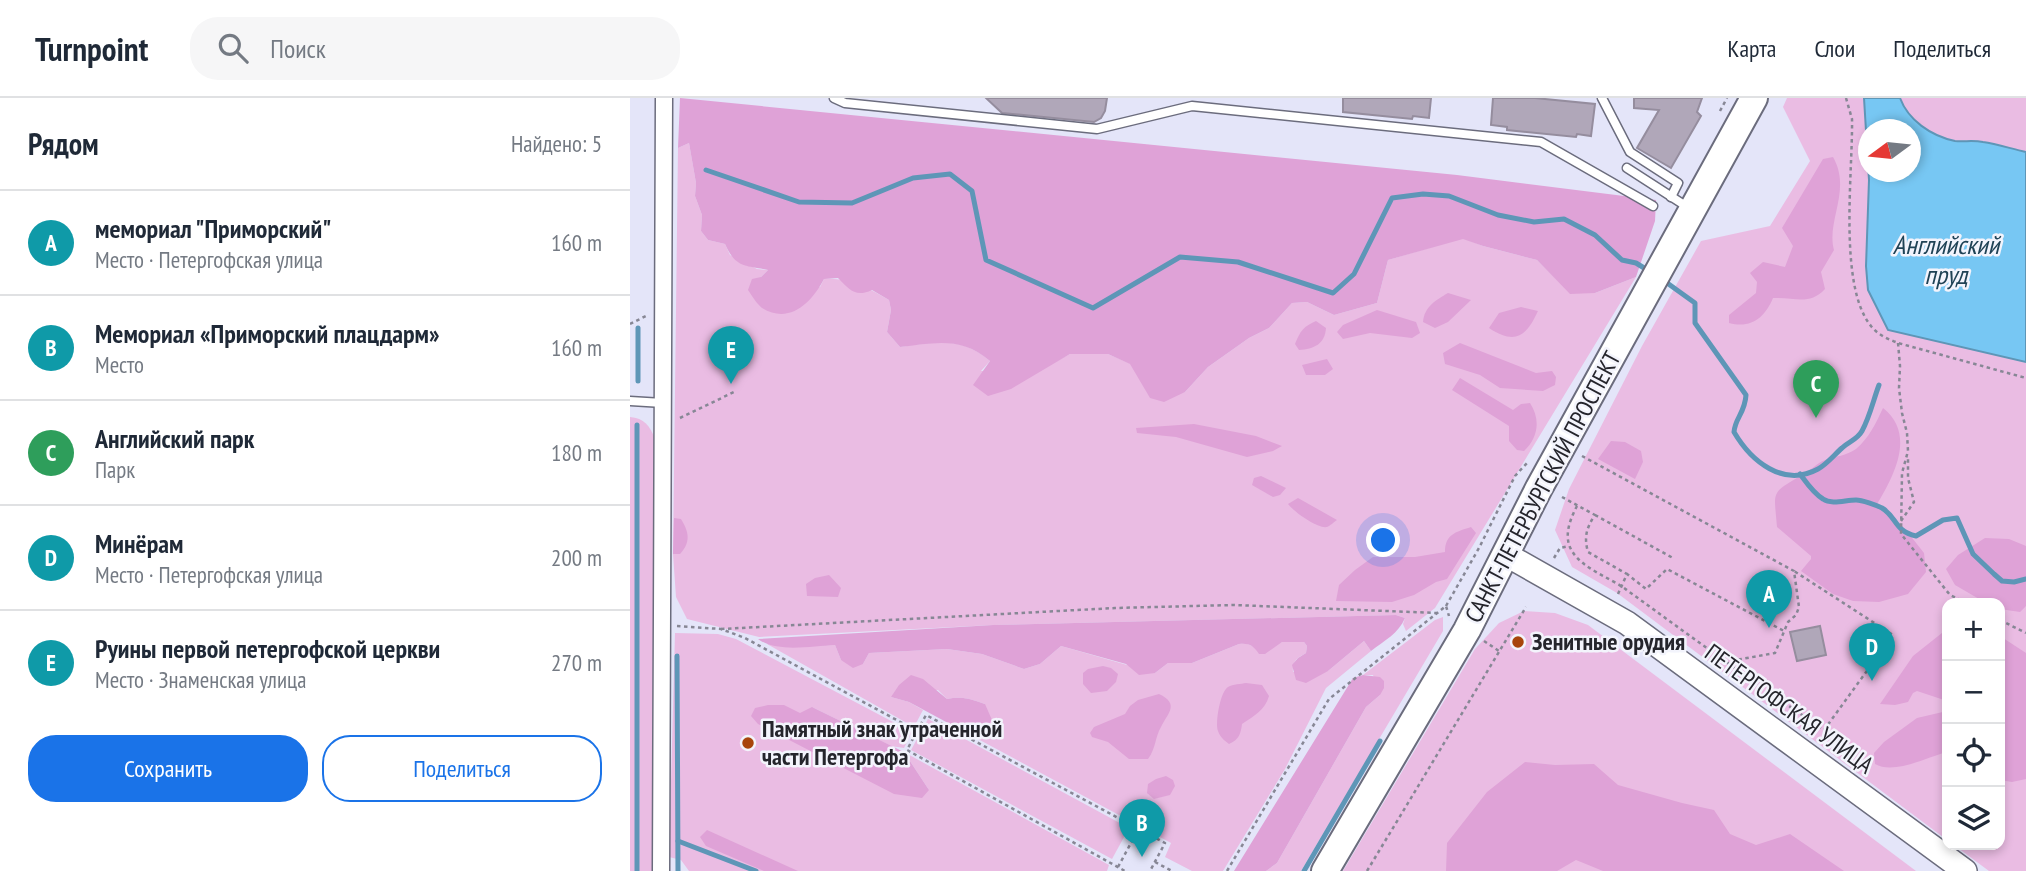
<!DOCTYPE html>
<html lang="ru">
<head>
<meta charset="utf-8">
<style>
	:root { --surface:#fff; --page:#f6f6f7; --text:#1f2937; --muted:#747a83; --line:#e0e1e3; --accent:#1a73e8 }
	body { margin:0; font-family:"PT Sans Narrow",sans-serif; background:var(--page); color:var(--text) }
	.controls { position:absolute; right:21px; bottom:21px; display:grid; overflow:hidden; border-radius:14px; box-shadow:0 4px 10px #0003 }
	.controls button { width:63px; height:63px; display:grid; place-items:center; padding:0; border:0; border-bottom:2px solid var(--line); background:var(--surface); color:var(--text); font:35px sans-serif }
	.compass { position:absolute; left:1228px; top:21px; width:63px; height:63px; border-radius:50%; background:var(--surface); box-shadow:0 4px 10px #0003; rotate:255deg }
	.you { position:absolute; left:754px; top:443px; width:24px; height:24px; margin:-18px; border:5px solid #fff; border-radius:50%; background:#1a73e8; box-shadow:0 0 0 10px #1a73e833 }
	.badge { display:grid; place-items:center; width:46px; height:46px; border-radius:50%; background:var(--accent); color:#fff; font-size:23px; font-weight:700 }
	.pin { position:absolute; translate:-50% -58px; filter:drop-shadow(0 2px 4px #0008) }
	.pin::after { content:''; position:absolute; top:37px; width:24px; height:21px; background:inherit; clip-path:polygon(0 0,100% 0,50% 100%) }
	.list { margin:0; padding:0; list-style:none }
	h2 { display:flex; justify-content:space-between; align-items:center; height:91px; margin:0; padding:0 28px; font-size:30px }
	h2 small { font-size:23px; font-weight:400; color:var(--muted) }
	.list li { display:grid; grid-template-columns:46px 1fr auto; gap:21px; align-items:center; box-sizing:border-box; height:105px; padding:0 28px; border-top:2px solid var(--line) }
	.list b { display:block; font-size:26px; white-space:nowrap }
	.list p { margin:0; font-size:23px; white-space:nowrap; color:var(--muted) }
	.list em { font-size:23px; font-style:normal; color:var(--muted) }
	.actions { display:flex; gap:14px; padding:21px 28px }
	.actions a { flex:1; padding:16px 0; border:2px solid var(--accent); border-radius:28px; text-align:center; font-size:24px; color:var(--accent) }
	.actions .main { background:var(--accent); color:#fff }
	.icon { flex:none; width:38px; height:38px; fill:none; stroke:currentColor; stroke-width:2; stroke-linecap:round; stroke-linejoin:round }
	.map { position:relative; flex:none; width:1396px; height:773px; overflow:hidden }
	header { display:flex; align-items:center; gap:42px; box-sizing:border-box; height:98px; padding:0 35px; background:var(--surface); border-bottom:2px solid var(--line) }
	header strong { font-size:33px }
	nav { display:flex; gap:38px; margin-inline-start:auto; font-size:24px }
	.search { width:490px; height:63px; background:var(--page); display:flex; align-items:center; gap:18px; box-sizing:border-box; padding:0 24px; border-radius:28px; color:var(--muted); font-size:26px }
	main { display:flex }
	aside { flex:1; background:var(--surface) }
	.map>svg:first-child { display:block }
	.green { fill:#eabce3; fill-rule:evenodd }
	.forest { fill:#dfa2d7 }
	.water { fill:#77c7f3; stroke:#5e96b7; stroke-width:2; fill-rule:evenodd }
	.lines { fill:none; stroke-linecap:round; stroke-linejoin:round }
	.stream { stroke:#5e96b7; stroke-width:5 }
	.building { fill:#b0a7b9; stroke:#958d9e; stroke-width:2 }
	.lane-casing { stroke:#6b6c7d; stroke-width:11 }
	.street-casing { stroke:#6b6c7d; stroke-width:19 }
	.secondary-casing { stroke:#6b6c7d; stroke-width:26 }
	.primary-casing { stroke:#6b6c7d; stroke-width:30 }
	.path { stroke:#878795; stroke-width:2.5; stroke-dasharray:3.5 3.5; stroke-linecap:butt }
	.lane { stroke:#fff; stroke-width:8 }
	.street { stroke:#fff; stroke-width:16 }
	.secondary { stroke:#fff; stroke-width:23 }
	.primary { stroke:#fff; stroke-width:26 }
	.poi-dot { fill:#a8450c; stroke:#f3f4fc; stroke-width:2.5 }
	.labels { text-anchor:middle; stroke-width:5; stroke-linejoin:round; paint-order:stroke }
	.street-label { font-size:24px; fill:#25252c; stroke:#f3f4fc }
	.poi-label { font-size:24px; font-weight:bold; fill:#25252c; stroke:#f3f4fc; text-anchor:start }
	.water-label { font-size:26px; font-style:italic; fill:#1f4255; stroke:#f3f4fc }
</style>
</head>
<body>
<header>
<strong>Turnpoint</strong>
<div class="search"><svg class="icon" aria-label="search" viewBox="0 0 24 24"><circle cx="10" cy="10" r="6"/><path d="M15 15l6 6"/></svg>Поиск</div>
<nav><a>Карта</a><a>Слои</a><a>Поделиться</a></nav>
</header>
<main>
<aside>
<h2>Рядом<small>Найдено: 5</small></h2>
<ul class="list">
<li><span class="badge" style="background:#0f9aa8">A</span><div><b>мемориал &quot;Приморский&quot;</b><p>Место · Петергофская улица</p></div><em>160 m</em></li>
<li><span class="badge" style="background:#0f9aa8">B</span><div><b>Мемориал «Приморский плацдарм»</b><p>Место</p></div><em>160 m</em></li>
<li><span class="badge" style="background:#2e9e5b">C</span><div><b>Английский парк</b><p>Парк</p></div><em>180 m</em></li>
<li><span class="badge" style="background:#0f9aa8">D</span><div><b>Минёрам</b><p>Место · Петергофская улица</p></div><em>200 m</em></li>
<li><span class="badge" style="background:#0f9aa8">E</span><div><b>Руины первой петергофской церкви</b><p>Место · Знаменская улица</p></div><em>270 m</em></li>
</ul>
<div class="actions"><a class="main">Сохранить</a><a>Поделиться</a></div>
</aside>
<div class="map">
<svg width="1396" height="773" viewBox="0 0 1396 773">
	<rect width="100%" height="100%" fill="#e4e5f9"/>
	<!-- green -->
	<g class="green">
		<path d="M1157 0H1396V773H1359L1324 747H1370V505H1317V742L987 495 942 469 925 432 939 391 1012 248 1071 143 1140 128 1180 63 1153 9ZM1238 32H1280V74H1238Z"/>
		<path d="M59 45 66 85 65 98 72 117 71 133 78 142 95 146 100 157 127 171 138 172 131 179 190 189 194 181C217 179 239 190 259 202L261 212 257 234 270 249C305 244 331 238 360 263L351 273 410 272 440 256H478L501 266 520 299 555 294 578 269 619 240 639 230 662 205 677 204 704 217 747 205 758 162 833 140 853 148 907 162 930 185 965 195 1006 179 805 510 776 533 773 526 775 520 766 517 363 527 129 539 57 521 46 499 43 456 48 50Z"/>
		<path d="M0 319C14 320 20 328 25 341L23 773H0Z"/>
		<polygon points="894,513 925,515 958,527 1286,773 713,773 845,551 869,525"/>
		<polygon points="813,519 813,533 671,773 636,773 647,765 736,609 750,597 743,577 733,577 805,522"/>
		<polygon points="45,535 88,536 106,541 282,634 274,650 261,648 182,609 299,692 274,654 479,767 477,773 59,773 51,762 39,759"/>
		<path d="M734 543 741 553 696 590 655 671 593 773H562L535 759 541 745 346 640 355 632V606C341 601 332 598 317 601L308 592 261 599 279 604 293 612 284 629 137 546 160 548 205 547 211 562 233 566 239 555 317 551 352 556 394 571 410 566 431 548 525 575 538 565H562L609 546 616 545 624 549 652 544H674L677 548 676 555C667 560 662 563 663 574L698 573Z"/>
		<polygon points="298,621 499,730 482,761 281,652"/>
	</g>
	<!-- forest -->
	<g class="forest">
		<path d="M50 0 827 77 1026 102 1025 123 1006 179 965 195 940 196 907 162 853 148 833 141 758 162 747 205 704 217 677 204 662 205 639 230 619 240 578 269 555 294 534 304 520 300 500 266 478 256H440L381 291 358 298 343 287 360 263C331 238 305 245 270 249L257 234 261 212 259 202 242 192C225 200 219 191 208 180L194 181C182 204 160 227 132 210 127 206 122 198 118 192L122 181 131 179 138 172C116 167 106 171 95 146L78 142 71 133 72 117 65 98 66 85 59 45 48 50Z"/>
		<path d="M1203 59C1222 92 1196 123 1204 152L1191 174 1195 191C1179 208 1165 199 1143 200 1135 219 1122 231 1099 225V217L1126 195 1127 184 1120 175 1133 164 1155 169 1163 148 1152 130 1193 61Z"/>
		<path d="M818 195 841 202 818 224 805 230 793 224C794 209 806 202 818 195Z"/>
		<path d="M891 209 908 213C896 239 885 247 859 230L869 215Z"/>
		<polygon points="747,212 786,224 790,235 782,240 740,235 713,241 707,234 713,227"/>
		<path d="M686 223 696 230C695 246 684 251 669 252L665 246C670 233 674 228 686 223Z"/>
		<polygon points="830,245 906,275 922,273 926,279 925,287 913,293 870,290 850,277 815,266 813,255"/>
		<polygon points="697,261 703,271 695,277 676,277 672,267"/>
		<path d="M830 280 883 312 891 306 900 305C911 322 908 340 894 353L887 352 879 343V328L822 292Z"/>
		<path d="M1253 310C1287 337 1263 379 1246 408L1279 436 1294 455 1296 474 1278 496 1249 504 1223 503 1203 496 1171 473 1181 461V458L1147 429C1144 392 1140 396 1172 377 1180 373 1187 365 1195 362 1206 358 1216 358 1226 351 1239 340 1246 325 1253 310Z"/>
		<polygon points="564,326 626,338 652,348 643,353 617,359 546,339 507,335 506,330"/>
		<polygon points="981,343 995,344 1011,353 1013,364 1005,381 968,361"/>
		<polygon points="631,378 656,390 650,397 643,399 622,387 624,380"/>
		<path d="M668 400 707 422C704 424 700 428 697 429 688 431 664 414 658 406Z"/>
		<path d="M44 420 51 421C59 434 61 444 50 456H43Z"/>
		<path d="M841 429 846 435 817 481 806 484 784 497 762 504 706 503 709 487 725 472 743 459H785L815 454C815 436 826 434 841 429Z"/>
		<polygon points="1355,440 1379,441 1396,448 1396,508 1390,514 1370,511 1370,505 1356,505 1325,487 1316,471 1328,457"/>
		<polygon points="199,477 211,490 208,499 177,498 176,486 185,480"/>
		<path d="M766 517 775 520C769 535 754 543 741 553L734 543 698 573 676 585 666 582 662 567 668 560 676 555 677 548 674 544H652L635 556H629C623 547 619 545 609 546L562 565H538L525 575 509 577 496 566 431 548 410 566 394 571 352 556 317 551 239 555 233 566 223 570 211 562 205 547C182 548 146 555 128 541L363 527Z"/>
		<polygon points="1317,531 1317,603 1287,593 1283,595 1278,604 1265,607 1250,606 1283,558"/>
		<polygon points="1370,538 1396,555 1396,681 1382,684 1370,682"/>
		<polygon points="473,568 481,570 488,576 486,584 477,593 461,595 453,586 453,575 458,571"/>
		<path d="M281 577 293 581 317 601C332 598 341 601 355 606L362 622 346 640 279 604 261 599 269 587Z"/>
		<polygon points="733,577 750,579 754,583 754,590 750,597 736,609 647,765 636,773 604,773 723,580"/>
		<path d="M616 585 632 587 639 598C635 612 624 618 612 626 611 635 609 642 599 646 595 643 590 639 588 633 585 625 590 594 598 589 603 586 611 586 616 585Z"/>
		<path d="M529 596C550 606 538 615 531 629 525 639 526 650 518 661H499L478 644 462 639 460 635 464 629 495 616 500 608 508 602Z"/>
		<polygon points="138,607 154,607 170,615 182,609 274,654 299,692 292,700 264,696 128,626 121,618 125,610"/>
		<path d="M1317 613V654C1297 659 1264 677 1245 666L1244 655 1254 644 1287 620Z"/>
		<polygon points="895,664 925,667 964,666 988,687 1052,705 1084,712 1100,736 1126,747 1160,736 1214,773 973,773 946,762 927,773 816,773 817,745 857,694"/>
		<polygon points="536,678 543,682 545,688 540,697 524,701 517,695 518,686 526,681"/>
		<polygon points="77,732 168,773 134,773 76,748 70,739"/>
	</g>
	<!-- water -->
	<path class="water" d="M1234 0H1270C1278 22 1301 38 1325 43 1334 44 1343 42 1353 44 1367 46 1382 51 1396 54V264L1258 232 1238 192 1236 168 1239 82ZM1238 32H1280V74H1238Z"/>
	<g class="lines">
		<!-- stream -->
		<g class="stream">
			<polyline points="76,72 169,104 222,105 283,80 320,76 342,93 356,162 463,210 550,159 608,164 703,195 724,176 762,100 793,96 819,98 868,117 904,124 934,121 965,137 992,162 1006,165 1019,173"/>
			<path d="M1033 182 1065 205V225L1116 297C1115 315 1105 320 1104 334 1121 363 1153 390 1188 371 1197 366 1204 357 1212 350 1219 343 1227 342 1232 333 1240 318 1243 303 1249 287"/>
			<polyline points="8,230 8,283"/>
			<path d="M1170 376C1176 384 1183 395 1193 401 1202 407 1215 402 1226 402 1232 402 1246 407 1252 410 1267 419 1264 433 1286 438L1313 422 1327 420 1343 456 1364 476 1372 483 1384 484 1396 481"/>
			<polyline points="47,558 48,773"/>
			<polyline points="48,743 126,773"/>
			<polyline points="7,773 7,327"/>
			<polyline points="674,773 750,643"/>
		</g>
	</g>
	<!-- building -->
	<g class="building">
		<polygon points="356,0 477,0 475,13 471,20 464,24 372,15"/>
		<polygon points="713,0 801,0 799,20 783,18 782,21 713,14"/>
		<polygon points="863,0 905,0 965,6 961,38 947,36 946,39 877,32 877,29 861,27"/>
		<polygon points="1004,0 1072,0 1067,14 1071,18 1041,70 1007,50 1029,12 1004,10"/>
		<polygon points="1190,528 1196,557 1167,563 1160,534"/>
	</g>
	<g class="lines">
		<defs>
			<g id="lane">
				<polyline points="204,0 215,5 467,31 562,8 911,44 1023,108"/>
				<polyline points="972,0 1000,54 1048,85 1041,99"/>
				<polyline points="997,70 1059,110"/>
				<polyline points="0,303 33,305"/>
			</g>
			<polyline id="street" points="31,773 34,0"/>
			<polyline id="secondary" points="875,456 997,525 1335,773"/>
			<polyline id="primary" points="695,773 837,532 909,390 1124,0"/>
		</defs>
		<!-- lane casing -->
		<use href="#lane" class="lane-casing"/>
		<!-- street casing -->
		<use href="#street" class="street-casing"/>
		<!-- secondary casing -->
		<use href="#secondary" class="secondary-casing"/>
		<!-- primary casing -->
		<use href="#primary" class="primary-casing"/>
		<!-- path -->
		<g class="path">
			<path d="M1216 0 1222 21C1223 74 1208 188 1241 228 1248 237 1258 241 1268 245L1396 280"/>
			<polyline points="1090,13 1097,0"/>
			<polyline points="0,226 18,217"/>
			<polyline points="1268,245 1270,268 1269,290 1272,315 1277,335 1278,353 1272,375 1271,436 1320,497 1337,505"/>
			<polyline points="50,320 104,294"/>
			<polyline points="952,358 1164,473 1169,509 1166,517 1158,524 1145,555 1095,564"/>
			<path d="M932 399 965 417C956 430 954 440 958 454L997 476"/>
			<path d="M947 408C940 421 933 439 942 453 952 470 978 479 994 490 1060 538 1126 586 1194 632L1263 537 1164 473"/>
			<polyline points="965,417 1043,460"/>
			<polyline points="1271,423 1284,404 1278,380 1278,358"/>
			<polyline points="924,460 930,450 939,448"/>
			<polyline points="988,496 997,476 1016,491 1037,471 1154,533"/>
			<polyline points="816,508 849,450 885,378 897,365"/>
			<polyline points="1370,522 1396,535"/>
			<polyline points="47,528 91,531 115,540 287,633 277,652 495,773"/>
			<polyline points="91,531 485,510 604,507 807,515"/>
			<polyline points="854,543 869,553"/>
			<polyline points="287,633 296,617 535,745 520,773"/>
			<polyline points="525,764 542,773"/>
			<polyline points="488,769 508,732"/>
			<polyline points="597,773 699,601 816,508 819,518"/>
			<polyline points="737,773 896,509"/>
		</g>
		<!-- lane -->
		<use href="#lane" class="lane"/>
		<!-- street -->
		<use href="#street" class="street"/>
		<!-- secondary -->
		<use href="#secondary" class="secondary"/>
		<!-- primary -->
		<use href="#primary" class="primary"/>
	</g>
	<!-- markers -->
	<g class="poi-dot">
		<circle cx="888" cy="544" r="7"/>
		<circle cx="118" cy="645" r="7"/>
	</g>
	<g class="labels">
		<!-- street labels -->
		<g class="street-label">
			<text transform="translate(913 389) rotate(-62)" y="8">САНКТ-ПЕТЕРБУРГСКИЙ ПРОСПЕКТ</text>
			<text transform="translate(1159 611) rotate(36)" y="8">ПЕТЕРГОФСКАЯ УЛИЦА</text>
		</g>
		<!-- poi labels -->
		<g class="poi-label">
			<text x="902" y="552">Зенитные орудия</text>
			<text x="132" y="639">Памятный знак утраченной<tspan x="132" dy="28">части Петергофа</tspan></text>
		</g>
		<!-- water labels -->
		<g class="water-label">
			<text x="1316" y="156">Английский<tspan x="1316" dy="30">пруд</tspan></text>
		</g>
	</g>
</svg>
<div class="controls">
<button>+</button>
<button>−</button>
<button><svg class="icon" aria-label="locate" viewBox="0 0 24 24"><circle cx="12" cy="12" r="6"/><path d="M12 2v4M12 18v4M2 12h4M18 12h4"/></svg></button>
<button><svg class="icon" aria-label="layers" viewBox="0 0 24 24"><path d="M12 4l9 5-9 5-9-5zM3 14l9 5 9-5"/></svg></button>
</div>
<svg class="compass" viewBox="-18 -18 36 36"><path d="M0-13l5 13h-10z" fill="#e53935"/><path d="M0 13l5-13h-10z" fill="#747a83"/></svg>
<div class="you"></div>
<div class="pin badge" style="left:1139px;top:530px;background:#0f9aa8">A</div>
<div class="pin badge" style="left:512px;top:759px;background:#0f9aa8">B</div>
<div class="pin badge" style="left:1186px;top:320px;background:#2e9e5b">C</div>
<div class="pin badge" style="left:1242px;top:583px;background:#0f9aa8">D</div>
<div class="pin badge" style="left:101px;top:286px;background:#0f9aa8">E</div>
</div>
</main>
</body>
</html>
